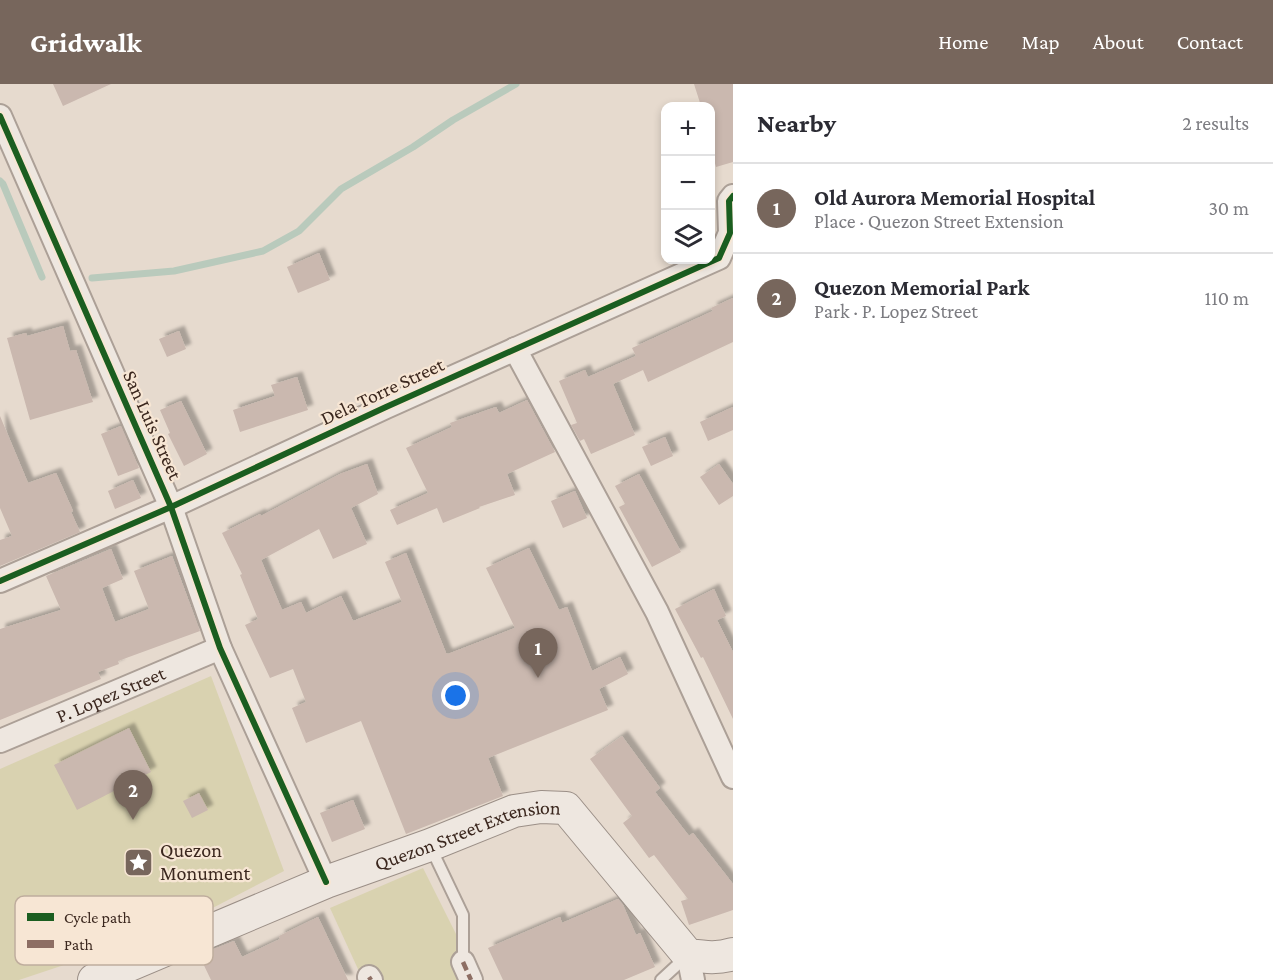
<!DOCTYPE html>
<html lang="en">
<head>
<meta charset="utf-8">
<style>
	:root { --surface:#fff; --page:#f7f7f7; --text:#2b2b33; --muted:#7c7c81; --line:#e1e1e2; --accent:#77665c }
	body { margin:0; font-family:"Crimson Pro",serif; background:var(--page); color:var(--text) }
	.controls { position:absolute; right:18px; top:18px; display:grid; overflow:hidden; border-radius:12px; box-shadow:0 3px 9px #0003 }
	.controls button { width:54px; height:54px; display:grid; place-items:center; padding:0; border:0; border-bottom:2px solid var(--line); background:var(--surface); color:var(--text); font:30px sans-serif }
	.you { position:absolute; left:456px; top:612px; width:21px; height:21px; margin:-15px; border:4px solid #fff; border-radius:50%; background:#1a73e8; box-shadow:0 0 0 9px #1a73e833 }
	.badge { display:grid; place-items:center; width:39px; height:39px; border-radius:50%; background:var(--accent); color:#fff; font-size:20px; font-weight:700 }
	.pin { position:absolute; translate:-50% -50px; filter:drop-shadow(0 2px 3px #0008) }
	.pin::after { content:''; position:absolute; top:32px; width:21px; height:18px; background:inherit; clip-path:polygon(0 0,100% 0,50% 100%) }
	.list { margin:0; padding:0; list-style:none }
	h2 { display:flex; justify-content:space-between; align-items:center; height:78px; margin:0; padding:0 24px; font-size:26px }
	h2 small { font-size:20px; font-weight:400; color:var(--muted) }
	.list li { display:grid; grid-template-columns:39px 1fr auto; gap:18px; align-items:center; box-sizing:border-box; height:90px; padding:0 24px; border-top:2px solid var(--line) }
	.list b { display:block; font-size:22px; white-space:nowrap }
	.list p { margin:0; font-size:20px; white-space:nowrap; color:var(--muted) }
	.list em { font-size:20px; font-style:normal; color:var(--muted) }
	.icon { flex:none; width:33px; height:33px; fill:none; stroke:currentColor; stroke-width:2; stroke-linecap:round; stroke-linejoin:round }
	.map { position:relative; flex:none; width:733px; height:896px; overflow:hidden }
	header { display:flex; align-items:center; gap:36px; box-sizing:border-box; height:84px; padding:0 30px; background:var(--accent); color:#fff }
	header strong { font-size:28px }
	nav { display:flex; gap:33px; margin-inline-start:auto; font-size:21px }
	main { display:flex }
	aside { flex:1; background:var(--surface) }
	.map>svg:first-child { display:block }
	.green { fill:#d9d2b0 }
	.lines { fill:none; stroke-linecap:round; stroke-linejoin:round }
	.stream { stroke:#b9cabc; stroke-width:7 }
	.building { fill:#cab8af; filter:url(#shadow) }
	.lane-casing { stroke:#aca097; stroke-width:14 }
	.street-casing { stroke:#aca097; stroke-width:26 }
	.secondary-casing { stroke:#9b8f87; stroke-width:34 }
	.lane { stroke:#eee7e0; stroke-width:10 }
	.street { stroke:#eee7e0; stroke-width:22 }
	.secondary { stroke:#eee7e0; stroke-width:32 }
	.quiet { stroke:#8d6e63; stroke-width:4.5; stroke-dasharray:9 4.5; stroke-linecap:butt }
	.cycleway-casing { stroke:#f7e6d4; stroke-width:10 }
	.cycleway { stroke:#1b5e20; stroke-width:6 }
	.labels { text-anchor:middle; stroke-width:4.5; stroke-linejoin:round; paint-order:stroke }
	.street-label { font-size:20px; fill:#3b271e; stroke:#f7e6d4 }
	.poi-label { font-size:20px; fill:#3b271e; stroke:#f7e6d4; text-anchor:start }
	.key { fill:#f7e6d4; stroke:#bfad9d; stroke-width:1.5 }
	.key-label { font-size:16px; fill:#3b271e }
</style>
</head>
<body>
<header>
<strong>Gridwalk</strong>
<nav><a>Home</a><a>Map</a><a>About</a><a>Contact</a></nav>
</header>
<main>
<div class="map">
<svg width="733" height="896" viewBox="0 0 733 896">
	<defs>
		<filter id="shadow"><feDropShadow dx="5.5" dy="-5.5" stdDeviation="1.5" flood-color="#0004"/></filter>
	</defs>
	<rect width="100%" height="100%" fill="#e6dace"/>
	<!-- green -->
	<g class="green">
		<polygon points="211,592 284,787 172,845 19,896 0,896 0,685"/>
		<polygon points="423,784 479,896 363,896 330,824"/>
	</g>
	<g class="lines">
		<!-- stream -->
		<g class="stream">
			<polyline points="0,97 3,100 42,193"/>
			<polyline points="92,194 174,187 263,167 299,147 341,105 413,63 453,36 516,0"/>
		</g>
	</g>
	<!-- building -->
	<g class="building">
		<polygon points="53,0 111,0 63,22"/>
		<polygon points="694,0 733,0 733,78 716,83 711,65 711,22 701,22"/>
		<polygon points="319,169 330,196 298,209 287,183"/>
		<polygon points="733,214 733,258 648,298 643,286 613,300 635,351 591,370 584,355 580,357 571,341 577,339 559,297 585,286 588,293 636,272 632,264 713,227 711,224"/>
		<polygon points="63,242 70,267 76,266 93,318 30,336 7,254 26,249 27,252"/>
		<polygon points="179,247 186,265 167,273 159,255"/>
		<polygon points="297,293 308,326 240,348 233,326 275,312 271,301"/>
		<polygon points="527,316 555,368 507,390 515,411 479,423 480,424 443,439 437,424 397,441 390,426 428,409 406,364 452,343 450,339 496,323 499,329"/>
		<polygon points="181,317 207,370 184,382 168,350 170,349 160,326"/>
		<polygon points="733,323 733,346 708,357 700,338"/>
		<polygon points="0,332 28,399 56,389 73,427 71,428 80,448 0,482 0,456 12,452 0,424"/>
		<polygon points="121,342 139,384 118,392 101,350"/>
		<polygon points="665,353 673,372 651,382 642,363"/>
		<polygon points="367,380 378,410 351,424 367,460 333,475 319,445 261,476 282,526 301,518 306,529 341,512 353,537 402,518 385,478 406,469 446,569 448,570 515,544 486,484 529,464 559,526 567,523 592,587 620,573 628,590 599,605 608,626 488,674 503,712 406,750 361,637 306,659 292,624 306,618 293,585 270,594 245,541 258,535 240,491 242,490 222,449 260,430 261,432 340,390"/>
		<polygon points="719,380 733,400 733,412 719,421 700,393"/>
		<polygon points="639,390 681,468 652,483 619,423 625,420 615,402"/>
		<polygon points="133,396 141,414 115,425 108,407"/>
		<polygon points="575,407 587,434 563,444 551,417"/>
		<polygon points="111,465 123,495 102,504 115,538 149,525 134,487 172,472 200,547 118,577 119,580 98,588 101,595 0,636 0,545 61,526 46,492"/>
		<polygon points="714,505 726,532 717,536 733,568 733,635 703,573 701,574 675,525"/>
		<polygon points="129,644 151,688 77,726 54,681"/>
		<polygon points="622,652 660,704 655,708 689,752 693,749 733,800 733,826 689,841 681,817 688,815 654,771 649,774 623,739 632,732 590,675"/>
		<polygon points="199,709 208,726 192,734 183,717"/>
		<polygon points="353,716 365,745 332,758 320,729"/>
		<polygon points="618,815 623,821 636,851 640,849 655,883 624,896 503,896 488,864 560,833 562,839"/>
		<polygon points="318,833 348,896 211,896 199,871 234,857 242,873 280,855 279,852"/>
	</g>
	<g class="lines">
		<defs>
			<g id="lane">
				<polyline points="431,764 463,831 463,878"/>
				<polyline points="661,896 687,872"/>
			</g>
			<g id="street">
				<polyline points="0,32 171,423 220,564 326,798"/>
				<polyline points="515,265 657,528 733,693"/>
				<polyline points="0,497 171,423 386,323 719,174 730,149 729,117 733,112"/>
				<path id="s1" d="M0 657 220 564"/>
				<polyline points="688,871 693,896"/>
				<polyline points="463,878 471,896"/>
				<polyline points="369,893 371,896"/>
			</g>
			<g id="secondary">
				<path id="s2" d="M94 896 326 798 430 761 514 727 541 723 566 724 688 871C704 873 718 875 733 870"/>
			</g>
		</defs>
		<!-- lane casing -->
		<use href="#lane" class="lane-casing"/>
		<!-- street casing -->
		<use href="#street" class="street-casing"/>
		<!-- secondary casing -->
		<use href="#secondary" class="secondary-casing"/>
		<!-- lane -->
		<use href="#lane" class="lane"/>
		<!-- street -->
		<use href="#street" class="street"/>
		<!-- secondary -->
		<use href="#secondary" class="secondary"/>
		<!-- quiet -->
		<g class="quiet">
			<polyline points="463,878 471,896"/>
			<polyline points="369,893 371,896"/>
		</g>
		<defs>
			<g id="cycleway">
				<polyline points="0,32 171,423 220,564 326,798"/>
				<polyline points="0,497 171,423 386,323 719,174 730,149 729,117 733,112"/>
			</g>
		</defs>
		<!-- cycleway casing -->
		<use href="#cycleway" class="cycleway-casing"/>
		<!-- cycleway -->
		<use href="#cycleway" class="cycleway"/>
	</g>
	<!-- icons -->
	<defs>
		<symbol id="sight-square" viewBox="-11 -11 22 22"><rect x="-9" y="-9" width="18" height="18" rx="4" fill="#77665c" stroke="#f7e6d4"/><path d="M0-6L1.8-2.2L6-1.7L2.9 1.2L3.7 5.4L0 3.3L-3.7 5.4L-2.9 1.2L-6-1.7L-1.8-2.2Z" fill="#fff"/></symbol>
	</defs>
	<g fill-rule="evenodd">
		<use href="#sight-square" x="122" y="762" width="33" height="33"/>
	</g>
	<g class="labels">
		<!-- street labels -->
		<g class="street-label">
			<text transform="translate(382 307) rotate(-25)" y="7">Dela Torre Street</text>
			<text transform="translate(153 341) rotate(66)" y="7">San Luis Street</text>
			<text dy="7" stroke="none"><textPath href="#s1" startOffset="120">P. Lopez Street</textPath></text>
			<text dy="7" stroke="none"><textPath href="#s2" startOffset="402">Quezon Street Extension</textPath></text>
		</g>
		<!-- poi labels -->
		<g class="poi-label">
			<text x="160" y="773">Quezon<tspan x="160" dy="23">Monument</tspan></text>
		</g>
	</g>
	<!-- legend -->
	<rect x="15" y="812" width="198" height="69" rx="9" class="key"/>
	<rect x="27" y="829" width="27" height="8" fill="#1b5e20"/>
	<rect x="27" y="856" width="27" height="8" fill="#8d6e63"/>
	<g class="key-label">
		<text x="64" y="839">Cycle path</text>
		<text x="64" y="866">Path</text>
	</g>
</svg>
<div class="controls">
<button>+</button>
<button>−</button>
<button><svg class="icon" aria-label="layers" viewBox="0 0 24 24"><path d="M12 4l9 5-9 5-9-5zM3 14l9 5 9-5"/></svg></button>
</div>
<div class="you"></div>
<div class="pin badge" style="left:538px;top:594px">1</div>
<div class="pin badge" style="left:133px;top:736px">2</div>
</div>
<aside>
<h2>Nearby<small>2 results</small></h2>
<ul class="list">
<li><span class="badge">1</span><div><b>Old Aurora Memorial Hospital</b><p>Place · Quezon Street Extension</p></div><em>30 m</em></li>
<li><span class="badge">2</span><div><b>Quezon Memorial Park</b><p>Park · P. Lopez Street</p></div><em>110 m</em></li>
</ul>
</aside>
</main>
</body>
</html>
